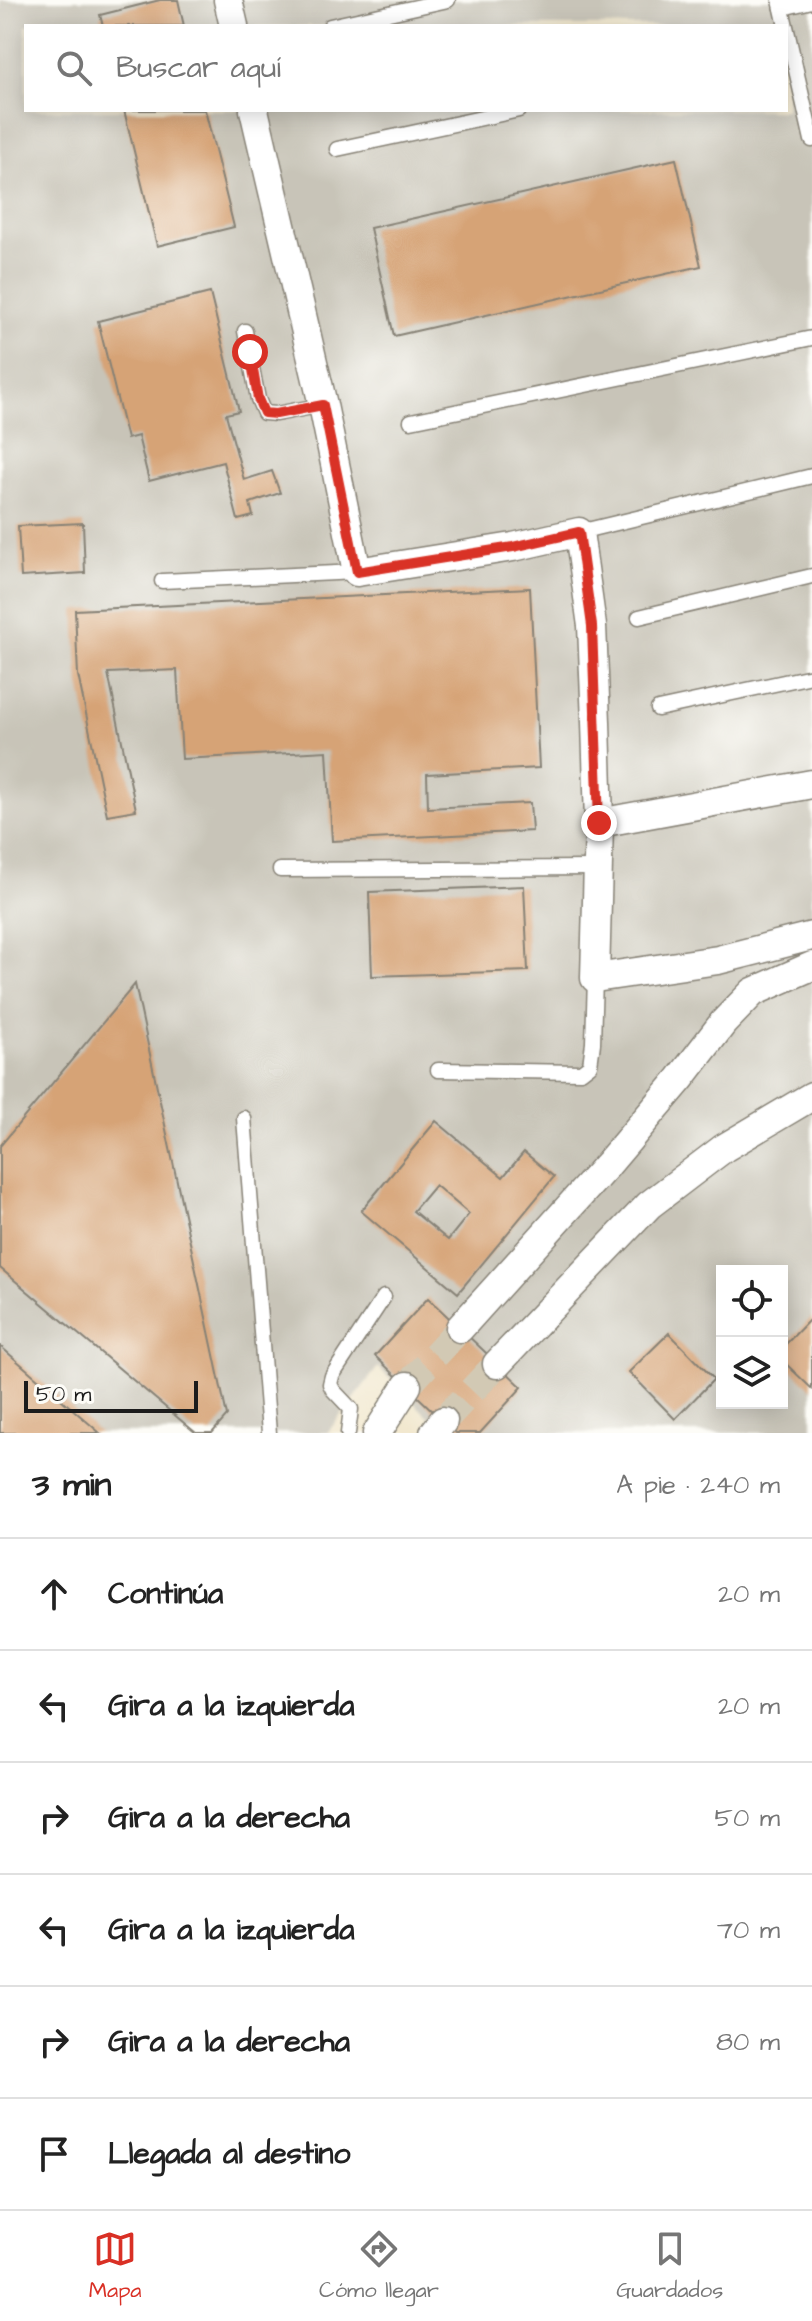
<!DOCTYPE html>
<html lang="es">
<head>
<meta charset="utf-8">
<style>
	:root { --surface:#fff; --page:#f2f2f2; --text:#222; --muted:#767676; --line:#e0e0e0; --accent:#d93025 }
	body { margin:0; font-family:"Architects Daughter",sans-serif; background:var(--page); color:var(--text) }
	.controls { position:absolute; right:24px; bottom:24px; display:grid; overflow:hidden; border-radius:0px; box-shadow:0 4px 20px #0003 }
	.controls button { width:72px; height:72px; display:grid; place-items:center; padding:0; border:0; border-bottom:2px solid var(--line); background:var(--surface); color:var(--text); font:40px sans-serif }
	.scale { position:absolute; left:24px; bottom:20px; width:174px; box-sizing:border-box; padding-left:8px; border:4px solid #1c1c1c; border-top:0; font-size:22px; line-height:28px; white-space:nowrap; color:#1c1c1c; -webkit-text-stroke:6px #fdfcf7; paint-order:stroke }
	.stop { position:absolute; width:24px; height:24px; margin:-18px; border:6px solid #d93025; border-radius:50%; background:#fff }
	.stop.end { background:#d93025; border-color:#fff; box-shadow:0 2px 8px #0008 }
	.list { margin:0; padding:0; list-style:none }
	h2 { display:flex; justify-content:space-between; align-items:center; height:104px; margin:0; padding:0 32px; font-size:34px }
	h2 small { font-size:26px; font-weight:400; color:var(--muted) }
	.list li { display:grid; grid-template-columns:52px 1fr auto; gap:24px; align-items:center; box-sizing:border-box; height:112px; padding:0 32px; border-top:2px solid var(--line) }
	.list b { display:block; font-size:30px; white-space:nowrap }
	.list em { font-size:26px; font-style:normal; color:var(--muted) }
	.icon { flex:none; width:44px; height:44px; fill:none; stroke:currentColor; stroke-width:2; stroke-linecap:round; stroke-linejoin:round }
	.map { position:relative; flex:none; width:812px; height:1433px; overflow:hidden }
	.search { position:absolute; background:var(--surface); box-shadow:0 4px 20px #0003; left:24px; right:24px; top:24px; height:88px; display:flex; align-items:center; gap:20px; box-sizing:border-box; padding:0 28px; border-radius:0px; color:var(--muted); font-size:30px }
	.sheet { height:776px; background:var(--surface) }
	nav { display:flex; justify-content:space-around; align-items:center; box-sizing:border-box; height:112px; border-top:2px solid var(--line); background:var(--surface); font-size:22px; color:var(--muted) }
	nav a { display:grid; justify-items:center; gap:4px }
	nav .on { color:var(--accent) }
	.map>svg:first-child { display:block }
	.industrial { fill:#c8c4b8; fill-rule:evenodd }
	.building { fill:#d6a376; fill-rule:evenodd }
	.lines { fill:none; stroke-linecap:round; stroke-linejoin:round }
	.minor-tunnel { stroke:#d2c9b4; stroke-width:28; stroke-dasharray:28 14; stroke-linecap:butt }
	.service-casing { stroke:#878276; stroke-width:17 }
	.minor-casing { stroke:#878276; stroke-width:31 }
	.service { stroke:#fff; stroke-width:14 }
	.minor { stroke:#fff; stroke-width:28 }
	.route { stroke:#d93025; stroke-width:10 }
</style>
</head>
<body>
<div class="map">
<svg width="812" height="1433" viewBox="0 0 812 1433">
	<rect width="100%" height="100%" fill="#fdfcf7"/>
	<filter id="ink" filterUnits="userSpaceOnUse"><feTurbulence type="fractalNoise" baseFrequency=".0125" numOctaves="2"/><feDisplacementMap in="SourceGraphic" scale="16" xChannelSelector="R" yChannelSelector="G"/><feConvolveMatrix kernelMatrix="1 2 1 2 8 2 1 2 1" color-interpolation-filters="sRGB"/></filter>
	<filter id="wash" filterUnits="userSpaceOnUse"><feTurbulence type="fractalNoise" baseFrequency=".006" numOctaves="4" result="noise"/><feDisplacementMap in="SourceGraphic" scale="32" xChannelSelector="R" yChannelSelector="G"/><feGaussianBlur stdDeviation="1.8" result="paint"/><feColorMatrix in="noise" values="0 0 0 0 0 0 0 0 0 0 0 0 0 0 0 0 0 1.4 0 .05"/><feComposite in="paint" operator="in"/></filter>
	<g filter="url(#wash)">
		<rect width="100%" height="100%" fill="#f2e8cf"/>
		<!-- industrial -->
		<path class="industrial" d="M0 0H812V1433H445L378 1367 327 1433H0ZM26 26H786V110H26ZM722 1271H782V1403H722Z"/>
		<g id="blocks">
			<!-- building -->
			<g class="building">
				<polygon points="160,0 178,0 184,26 103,26 100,15"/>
				<polygon points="124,110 205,110 234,227 157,246"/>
				<polygon points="676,159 701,266 394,336 370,228"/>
				<polygon points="210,293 239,411 226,414 244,480 272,471 280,493 250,503 253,516 238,520 223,462 149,481 138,436 127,439 98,321"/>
				<polygon points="83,523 85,573 21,577 18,526"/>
				<polygon points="530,588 539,768 427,774 428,808 530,803 532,831 332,841 327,751 182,759 177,670 108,673 136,810 107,815 78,675 75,610"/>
				<polygon points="524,886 528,971 372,976 369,892"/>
				<polygon points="135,984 227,1416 212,1433 196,1433 0,1268 0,1146"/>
				<path d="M436 1121 503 1177 524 1152 554 1177 458 1293 361 1211ZM435 1185 469 1214 448 1240 413 1211Z"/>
				<polygon points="428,1298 522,1387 480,1433 456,1433 375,1356"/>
				<polygon points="812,1317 812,1389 782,1360 782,1348"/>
				<polygon points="669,1333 714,1379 675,1419 629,1372"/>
				<polygon points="0,1346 100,1433 0,1433"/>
			</g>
		</g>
	</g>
	<g filter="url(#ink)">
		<use href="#blocks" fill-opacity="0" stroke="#878276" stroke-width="2"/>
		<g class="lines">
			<!-- minor-tunnel -->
			<g class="minor-tunnel">
				<polyline points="407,1386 460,1328"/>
				<polyline points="443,1421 497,1364"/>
			</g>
			<defs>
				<g id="service">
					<polyline points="780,0 812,140"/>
					<polyline points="782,8 812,1"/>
					<polyline points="330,26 448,0"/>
					<polyline points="337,149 519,110"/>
					<polyline points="245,331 258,399 264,413 276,414 323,405"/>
					<polyline points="411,421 812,338"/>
					<polyline points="579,532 812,476"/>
					<polyline points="162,581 357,572"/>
					<polyline points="639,617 812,576"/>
					<polyline points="658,709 812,676"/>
					<polyline points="280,870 598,868"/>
					<polyline points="438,1070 581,1072 590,1065 593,1043 595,978"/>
					<polyline points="244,1118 269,1433"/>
					<polyline points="348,1433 351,1409 333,1390 330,1384 332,1376 384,1297"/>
				</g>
				<g id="minor">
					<polyline points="228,0 234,26"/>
					<polyline points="254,110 323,405 357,572 513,547 579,532 592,626 596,722 599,823 595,978 718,960 812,936"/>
					<polyline points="599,823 812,784"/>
					<polyline points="460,1328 608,1164 680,1079 723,1023 753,992 812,966"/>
					<polyline points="497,1364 649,1205 724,1148 812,1096"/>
					<polyline points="377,1433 407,1386"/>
					<polyline points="434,1433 443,1421"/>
				</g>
			</defs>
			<!-- service casing -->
			<use href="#service" class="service-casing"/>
			<!-- minor casing -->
			<use href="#minor" class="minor-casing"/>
			<!-- service -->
			<use href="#service" class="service"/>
			<!-- minor -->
			<use href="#minor" class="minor"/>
		</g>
	</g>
	<g class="lines" filter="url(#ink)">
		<!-- route -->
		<polyline class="route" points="250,352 258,399 264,413 276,414 323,405 357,572 513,547 579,532 592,626 599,823"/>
	</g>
</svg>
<div class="controls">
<button><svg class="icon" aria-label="locate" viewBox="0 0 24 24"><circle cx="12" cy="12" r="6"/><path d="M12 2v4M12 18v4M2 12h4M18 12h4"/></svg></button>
<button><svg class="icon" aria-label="layers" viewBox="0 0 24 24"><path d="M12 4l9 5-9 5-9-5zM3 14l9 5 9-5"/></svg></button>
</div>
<div class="scale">50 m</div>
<div class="stop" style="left:250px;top:352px"></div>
<div class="stop end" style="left:599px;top:823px"></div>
<div class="search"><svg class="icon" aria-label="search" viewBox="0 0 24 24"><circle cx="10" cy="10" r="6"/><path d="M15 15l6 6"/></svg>Buscar aquí</div>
</div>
<section class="sheet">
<h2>3 min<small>A pie · 240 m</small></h2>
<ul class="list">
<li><svg class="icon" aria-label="ahead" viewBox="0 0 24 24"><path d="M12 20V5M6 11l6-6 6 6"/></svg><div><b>Continúa</b></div><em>20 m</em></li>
<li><svg class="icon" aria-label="left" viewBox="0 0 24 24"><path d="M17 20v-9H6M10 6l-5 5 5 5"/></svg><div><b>Gira a la izquierda</b></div><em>20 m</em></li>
<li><svg class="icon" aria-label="right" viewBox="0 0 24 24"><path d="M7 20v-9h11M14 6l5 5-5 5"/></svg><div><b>Gira a la derecha</b></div><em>50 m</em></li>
<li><svg class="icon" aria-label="left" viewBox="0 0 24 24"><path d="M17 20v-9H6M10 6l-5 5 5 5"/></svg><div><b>Gira a la izquierda</b></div><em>70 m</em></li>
<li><svg class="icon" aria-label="right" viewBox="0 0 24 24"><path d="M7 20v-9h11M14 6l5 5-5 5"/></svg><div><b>Gira a la derecha</b></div><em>80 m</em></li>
<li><svg class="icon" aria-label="arrive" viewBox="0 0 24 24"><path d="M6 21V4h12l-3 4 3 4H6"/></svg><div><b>Llegada al destino</b></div></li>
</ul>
</section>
<nav>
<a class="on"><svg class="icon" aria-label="map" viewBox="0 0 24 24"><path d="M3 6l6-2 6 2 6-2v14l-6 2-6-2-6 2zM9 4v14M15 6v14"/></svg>Mapa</a>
<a><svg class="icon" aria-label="directions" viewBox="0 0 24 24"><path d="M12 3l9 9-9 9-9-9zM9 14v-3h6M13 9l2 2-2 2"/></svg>Cómo llegar</a>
<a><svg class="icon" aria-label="saved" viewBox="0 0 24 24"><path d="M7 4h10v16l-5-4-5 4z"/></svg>Guardados</a>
</nav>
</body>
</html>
